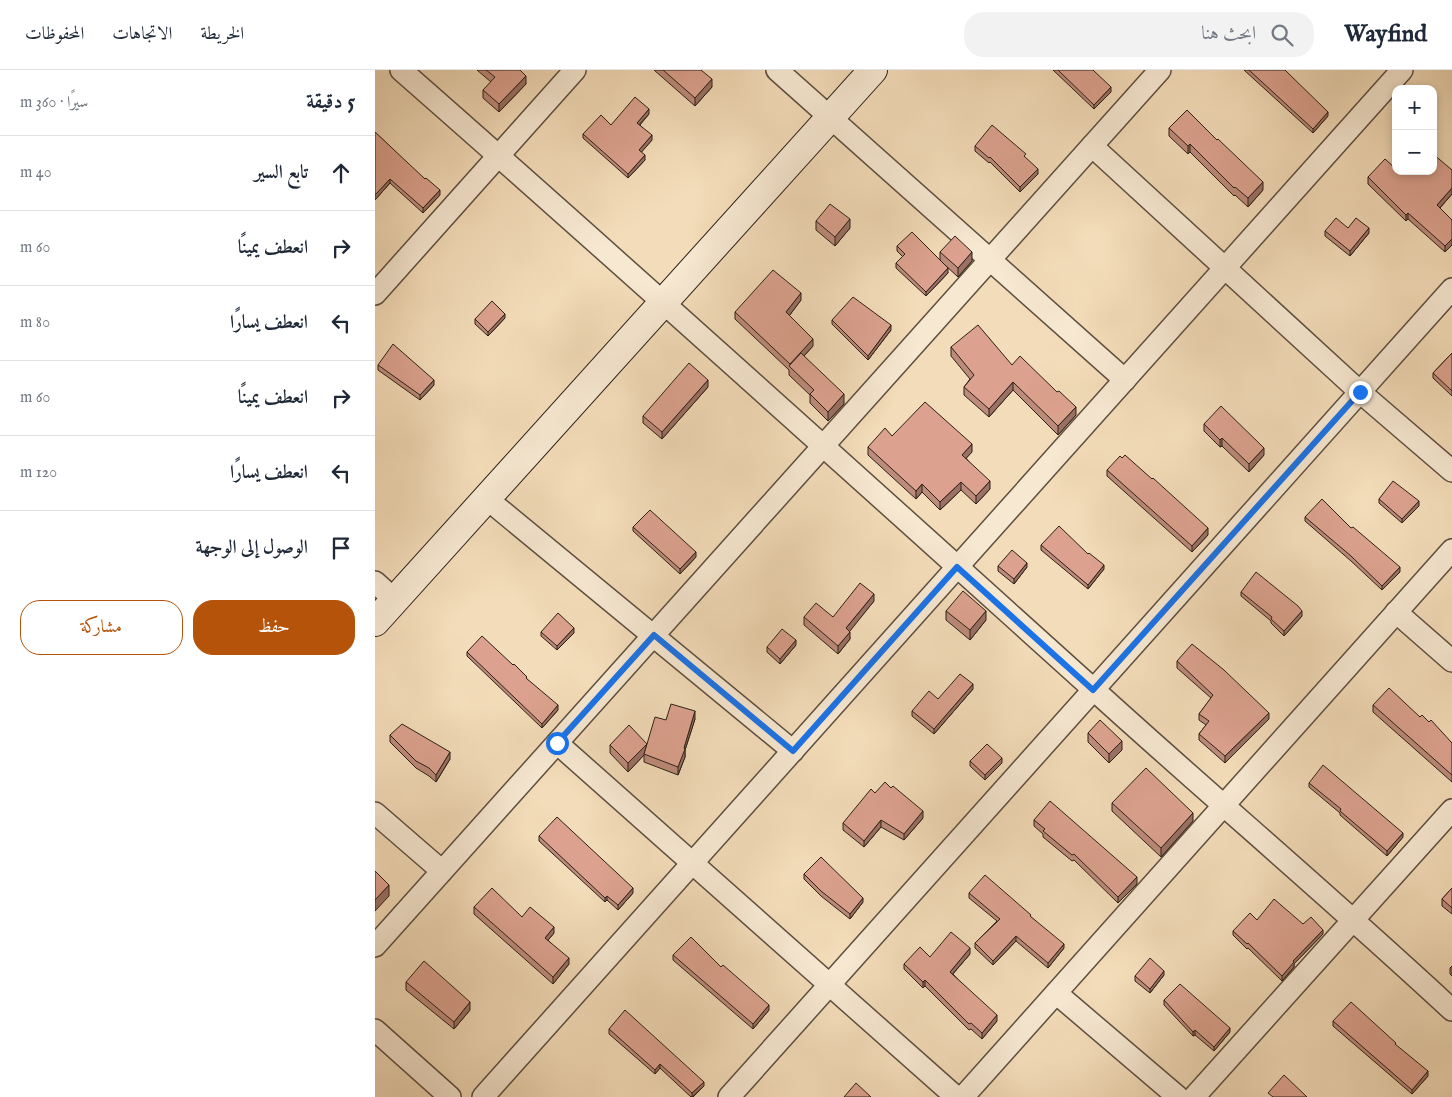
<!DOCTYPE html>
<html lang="ar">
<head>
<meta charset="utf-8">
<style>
	:root { --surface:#fff; --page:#f2f2f3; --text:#1f2937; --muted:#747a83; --line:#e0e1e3; --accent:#b45309 }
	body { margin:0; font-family:"IM FELL English",Amiri,serif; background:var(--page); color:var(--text); direction:rtl }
	.controls { position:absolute; right:15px; top:15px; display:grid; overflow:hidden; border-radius:10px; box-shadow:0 2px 8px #0003 }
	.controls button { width:45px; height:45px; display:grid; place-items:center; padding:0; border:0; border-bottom:1px solid var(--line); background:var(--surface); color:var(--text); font:25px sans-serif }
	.stop { position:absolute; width:15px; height:15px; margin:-11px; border:4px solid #1a73e8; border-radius:50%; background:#fff }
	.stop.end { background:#1a73e8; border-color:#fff; box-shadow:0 1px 5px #0008 }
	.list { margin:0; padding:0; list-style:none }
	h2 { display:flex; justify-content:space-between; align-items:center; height:65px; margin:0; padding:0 20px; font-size:21px }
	h2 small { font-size:16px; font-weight:400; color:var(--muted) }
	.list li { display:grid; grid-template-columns:32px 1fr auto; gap:15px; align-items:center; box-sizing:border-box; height:75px; padding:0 20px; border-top:1px solid var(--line) }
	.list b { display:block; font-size:19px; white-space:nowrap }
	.list em { font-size:16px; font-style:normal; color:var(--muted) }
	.actions { display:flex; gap:10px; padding:15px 20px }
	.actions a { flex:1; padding:11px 0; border:1px solid var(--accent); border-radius:20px; text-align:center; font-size:18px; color:var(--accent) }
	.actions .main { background:var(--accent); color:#fff }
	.icon { flex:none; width:28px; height:28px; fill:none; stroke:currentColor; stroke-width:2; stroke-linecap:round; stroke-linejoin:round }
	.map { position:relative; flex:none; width:1077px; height:1027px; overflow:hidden; direction:ltr }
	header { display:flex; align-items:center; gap:30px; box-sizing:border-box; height:70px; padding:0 25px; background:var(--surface); border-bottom:1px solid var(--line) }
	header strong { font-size:24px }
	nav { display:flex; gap:28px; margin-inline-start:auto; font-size:18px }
	.search { width:350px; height:45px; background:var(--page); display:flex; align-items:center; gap:12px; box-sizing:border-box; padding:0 18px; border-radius:20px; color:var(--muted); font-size:19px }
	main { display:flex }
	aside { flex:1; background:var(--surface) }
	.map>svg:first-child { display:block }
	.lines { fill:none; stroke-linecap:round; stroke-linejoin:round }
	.street-casing { stroke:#5e4f3f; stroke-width:24 }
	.secondary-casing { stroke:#2c2016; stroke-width:30 }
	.street { stroke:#f7e8d2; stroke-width:21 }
	.secondary { stroke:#f7e8d2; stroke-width:28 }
	.wall { fill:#bd8b7b; stroke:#2c2016 }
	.shaded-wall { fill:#9a7164; stroke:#2c2016 }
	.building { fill:#dca28f; stroke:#2c2016 }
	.route { stroke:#1a73e8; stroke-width:6 }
</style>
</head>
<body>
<header>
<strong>Wayfind</strong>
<div class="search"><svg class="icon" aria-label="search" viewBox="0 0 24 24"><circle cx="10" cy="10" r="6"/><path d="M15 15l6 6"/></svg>ابحث هنا</div>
<nav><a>الخريطة</a><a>الاتجاهات</a><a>المحفوظات</a></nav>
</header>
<main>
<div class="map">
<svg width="1077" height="1027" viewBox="0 0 1077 1027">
	<rect width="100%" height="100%" fill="#f3dcb9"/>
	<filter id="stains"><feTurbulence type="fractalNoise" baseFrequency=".004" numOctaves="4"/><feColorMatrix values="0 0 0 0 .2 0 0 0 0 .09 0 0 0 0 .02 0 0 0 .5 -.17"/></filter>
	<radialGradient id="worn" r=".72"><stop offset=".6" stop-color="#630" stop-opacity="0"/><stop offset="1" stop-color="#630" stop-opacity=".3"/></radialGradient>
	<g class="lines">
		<defs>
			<g id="street">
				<path d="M26 0C262 207 495 418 728 628 844 733 963 834 1077 940"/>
				<polyline points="402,0 750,310"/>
				<polyline points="717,76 985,322 1077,401"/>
				<polyline points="0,224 200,0"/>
				<polyline points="111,428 418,681"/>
				<polyline points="0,512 20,530"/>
				<polyline points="1021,542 1077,591"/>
				<polyline points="182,673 581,1027"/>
				<polyline points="0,743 67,801"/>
				<polyline points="0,876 785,0"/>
				<polyline points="681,923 803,1027"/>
				<polyline points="0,960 75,1027"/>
				<polyline points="108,1027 1027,0"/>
				<polyline points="354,1027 1077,219"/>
				<polyline points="588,1027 1077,480"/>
				<polyline points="819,1027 1077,740"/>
			</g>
			<polyline id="secondary" points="0,552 498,0"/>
		</defs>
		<!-- street casing -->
		<use href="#street" class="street-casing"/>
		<!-- secondary casing -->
		<use href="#secondary" class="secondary-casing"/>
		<!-- street -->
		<use href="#street" class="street"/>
		<!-- secondary -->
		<use href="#secondary" class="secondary"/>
	</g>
	<!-- wall -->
	<g class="wall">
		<polygon points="102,0 145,0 151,14 124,42 108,28 108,20 116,12"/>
		<polygon points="279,0 326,0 337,17 320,36"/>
		<polygon points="678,0 718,0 736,22 719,39"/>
		<polygon points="869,0 910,0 953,46 938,63"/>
		<polygon points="274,44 265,55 277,70 266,82 270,90 253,108 208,68 208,64"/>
		<polygon points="794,58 888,120 873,137 860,125 859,126 815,82 813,84 794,66"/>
		<polygon points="0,62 65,125 48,143 15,113 0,130"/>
		<polygon points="600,76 651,88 663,104 645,122 615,92 614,93 600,81"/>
		<polygon points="1020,98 1077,100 1077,124 1065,138 1077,150 1070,182 1033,149 1031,151 993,114 993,107"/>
		<polygon points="441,151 475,158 460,176 441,160"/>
		<polygon points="973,158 994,163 975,186 950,166 950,161"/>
		<polygon points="522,176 565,190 565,182 597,191 583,207 570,195 573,203 551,226 521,198 521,193 528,187 522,181"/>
		<polygon points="426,230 414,246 438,276 429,286 469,334 453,351 435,333 435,325 414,305 414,300 360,249 360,242"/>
		<polygon points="130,248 113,266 100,254 100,249"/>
		<polygon points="457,250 516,260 493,290 457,254"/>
		<polygon points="576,277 637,295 701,345 683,365 638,320 614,347 589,325 589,317 595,309 576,286"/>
		<polygon points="1077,283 1077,326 1058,308 1058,303"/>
		<polygon points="3,295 59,315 45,330 3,300"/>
		<polygon points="333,317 287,369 268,353 268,346"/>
		<polygon points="829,354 889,385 874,402 847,376 845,377 829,361"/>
		<polygon points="517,366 597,382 591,388 615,419 601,434 586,420 565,440 547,422 541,429 493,385 493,377"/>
		<polygon points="732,400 777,409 833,465 817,482 732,406"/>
		<polygon points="1004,429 1044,436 1027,453 1004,433"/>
		<polygon points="930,447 976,458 1025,502 1007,520 976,491 930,451"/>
		<polygon points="258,457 321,487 305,504 258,461"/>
		<polygon points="666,475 729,499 713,519 666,480"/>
		<polygon points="623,496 652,497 639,514 623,501"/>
		<polygon points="866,522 927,546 909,566 896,553 896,551 866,526"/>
		<polygon points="499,531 474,561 475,569 463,584 429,555 429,547 458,547"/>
		<polygon points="571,541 611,550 595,570 571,550"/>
		<polygon points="166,562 199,563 182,580 166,566"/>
		<polygon points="421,575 405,594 392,582 392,577"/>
		<polygon points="92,582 138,595 183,640 167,658 92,586"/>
		<polygon points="802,591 894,649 850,693 824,670 824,664 831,655 824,650 824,644 836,628 802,598"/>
		<polygon points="598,619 559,664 537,646 537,641 563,629"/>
		<polygon points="998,635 1045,647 1077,673 1077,712 998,642"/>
		<polygon points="320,649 310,680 310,687 303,705 269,692 269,685 253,702 235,683 235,675 272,674 291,650"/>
		<polygon points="713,663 747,680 734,693 713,672"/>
		<polygon points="15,665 75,689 61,712 54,706 41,698 15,672"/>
		<polygon points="595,691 627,693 610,710 595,696"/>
		<polygon points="934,713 1028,767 1012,786 965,745 965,743 934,717"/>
		<polygon points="500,723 548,748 529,770 506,757 489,777 468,760 468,753"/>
		<polygon points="737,733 818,751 786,787 737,741"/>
		<polygon points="659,750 762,814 743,833 699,790 697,791 668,767 668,764 659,756"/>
		<polygon points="164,766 258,823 243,840 232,830 230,832 164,771"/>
		<polygon points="429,804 488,832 475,849 446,826 429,809"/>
		<polygon points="1077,818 1077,844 1067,836 1067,829"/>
		<polygon points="594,823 656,847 689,878 673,898 641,871 618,895 600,878 600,873 622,851 594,828"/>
		<polygon points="99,837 147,847 179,863 173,870 194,894 178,914 99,844"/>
		<polygon points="882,850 928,854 948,864 919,894 919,897 907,911 873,878 872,879 858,865 858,861"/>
		<polygon points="595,884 578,904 622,951 607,969 596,959 594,960 550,916 548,918 529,899 529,894 555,887"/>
		<polygon points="298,885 346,897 394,940 378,959 298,890"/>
		<polygon points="1077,896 1077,906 1075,904 1075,898"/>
		<polygon points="789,905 775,923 760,911 760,906"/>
		<polygon points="31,912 95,940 79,959 31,920"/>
		<polygon points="789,930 855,962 839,981 820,965 818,966 789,935"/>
		<polygon points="958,951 1021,976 1053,1006 1037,1024 958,956"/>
		<polygon points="234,959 329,1016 318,1027 316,1027 285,998 280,1004 234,964"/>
	</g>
	<!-- shaded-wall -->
	<g class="shaded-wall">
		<polygon points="151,6 151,14 124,42 124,34"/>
		<polygon points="337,9 337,17 320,36 320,28"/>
		<polygon points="736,17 736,22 719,39 719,35"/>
		<polygon points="274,39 274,44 262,57 262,53"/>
		<polygon points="953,42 953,46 938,63 938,59"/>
		<polygon points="277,65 277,70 264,85 264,80"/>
		<polygon points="815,74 815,82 813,84 813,76"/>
		<polygon points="270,85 270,90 253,108 253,104"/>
		<polygon points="663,99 663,104 645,122 645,117"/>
		<polygon points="15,109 15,113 0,130 0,125"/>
		<polygon points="888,112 888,120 873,137 873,128"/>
		<polygon points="1077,118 1077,124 1062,141 1062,135"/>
		<polygon points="65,120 65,125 48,143 48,138"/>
		<polygon points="1033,143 1033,149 1031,151 1031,145"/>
		<polygon points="475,149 475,158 460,176 460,167"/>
		<polygon points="994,158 994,163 975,186 975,181"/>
		<polygon points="1077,169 1077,175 1070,182 1070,176"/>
		<polygon points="597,182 597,191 583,207 583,198"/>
		<polygon points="573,198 573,203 551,226 551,222"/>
		<polygon points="426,223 426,230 411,250 411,242"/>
		<polygon points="130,244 130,248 113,266 113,262"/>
		<polygon points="516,255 516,260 493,290 493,286"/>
		<polygon points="438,269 438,276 417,299 415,294"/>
		<polygon points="59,310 59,315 45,330 45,325"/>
		<polygon points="333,310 333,317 287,369 287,362"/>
		<polygon points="638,312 638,320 614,347 614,339"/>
		<polygon points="469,324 469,334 453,351 453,342"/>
		<polygon points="701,337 701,345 683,365 683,356"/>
		<polygon points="847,368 847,376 845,377 845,370"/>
		<polygon points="597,374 597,382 587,393 587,385"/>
		<polygon points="889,378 889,385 874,402 874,394"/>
		<polygon points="615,411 615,419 601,434 601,426"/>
		<polygon points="586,412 586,420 565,440 565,432"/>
		<polygon points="547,414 547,422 541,429 541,421"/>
		<polygon points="1044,431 1044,436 1027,453 1027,449"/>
		<polygon points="833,458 833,465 817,482 817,476"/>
		<polygon points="321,482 321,487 305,504 305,499"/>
		<polygon points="652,493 652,497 639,514 639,509"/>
		<polygon points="729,495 729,499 713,519 713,515"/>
		<polygon points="1025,497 1025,502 1007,520 1007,516"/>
		<polygon points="499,524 499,531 471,566 471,558"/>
		<polygon points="611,541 611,550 595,570 595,560"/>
		<polygon points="927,541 927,546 909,566 909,561"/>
		<polygon points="199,558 199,563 182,580 182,576"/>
		<polygon points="475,562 475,569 463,584 463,576"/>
		<polygon points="421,570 421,575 405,594 405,589"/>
		<polygon points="598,614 598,619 559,664 559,659"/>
		<polygon points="183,635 183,640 167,658 167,654"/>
		<polygon points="320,641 320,649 310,680 310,687 303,705 303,697"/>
		<polygon points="894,643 894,649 850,693 850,686"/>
		<polygon points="747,671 747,680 734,693 734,684"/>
		<polygon points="272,674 269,685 253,702 253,693"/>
		<polygon points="75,682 75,689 61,712 61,705"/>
		<polygon points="627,688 627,693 610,710 610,705"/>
		<polygon points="548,741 548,748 529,770 529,764"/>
		<polygon points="818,743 818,751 786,787 786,778"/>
		<polygon points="506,750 506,757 489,777 489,771"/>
		<polygon points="1028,763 1028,767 1012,786 1012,781"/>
		<polygon points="762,807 762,814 743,833 743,827"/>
		<polygon points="14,815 14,826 0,841 0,830"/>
		<polygon points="258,818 258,823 243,840 243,835"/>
		<polygon points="232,826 232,830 230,832 230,828"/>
		<polygon points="488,828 488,832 475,849 475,844"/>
		<polygon points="179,857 179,863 170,874 170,868"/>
		<polygon points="948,860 948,864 919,894 919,897 907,911 907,906 918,891"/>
		<polygon points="641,866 641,871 618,895 618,891"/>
		<polygon points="689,874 689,878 673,898 673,893"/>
		<polygon points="595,878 595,884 575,907 575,902"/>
		<polygon points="194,888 194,894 178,914 178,907"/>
		<polygon points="789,901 789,905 775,923 775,919"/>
		<polygon points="550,910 550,916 548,918 548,912"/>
		<polygon points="95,932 95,940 79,959 79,952"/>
		<polygon points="394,935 394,940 378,959 378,954"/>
		<polygon points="622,945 622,951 607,969 607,963"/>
		<polygon points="855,958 855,962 839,981 839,977"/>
		<polygon points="820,960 820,965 818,966 818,962"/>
		<polygon points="285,994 285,998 280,1004 280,1000"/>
		<polygon points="1053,1001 1053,1006 1037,1024 1037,1020"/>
		<polygon points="329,1012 329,1016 317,1027 317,1023"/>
	</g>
	<!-- building -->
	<g class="building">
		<polygon points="111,0 145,0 151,6 124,34 108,20 120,7"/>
		<polygon points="288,0 326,0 337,9 320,28"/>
		<polygon points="683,0 718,0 736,17 719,35"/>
		<polygon points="874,0 910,0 953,42 938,59"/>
		<polygon points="260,27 274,39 262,53 277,65 264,80 270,85 253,104 208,64 226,45 236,55"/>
		<polygon points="812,40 842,70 843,69 888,112 873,128 860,117 859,118 815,74 813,76 794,58"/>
		<polygon points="617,55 651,84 649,86 663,99 645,117 615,87 614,88 600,76"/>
		<polygon points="0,62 50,109 51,108 65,120 48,138 15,109 0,125"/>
		<polygon points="1058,84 1077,100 1077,118 1062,135 1077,150 1077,169 1070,176 1033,143 1031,145 993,107 1010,89 1020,98 1021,97 1021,101 1058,101"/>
		<polygon points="455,134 475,149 460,167 441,151"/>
		<polygon points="961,148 973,158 981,148 994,158 975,181 950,161"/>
		<polygon points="537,162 573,198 551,222 521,193 530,184 522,176"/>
		<polygon points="580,166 597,182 583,198 565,182"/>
		<polygon points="398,200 426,223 411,242 438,269 415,294 360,242"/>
		<polygon points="478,227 516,255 493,286 457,250"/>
		<polygon points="117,231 130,244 113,262 100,249"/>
		<polygon points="603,255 637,295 645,286 682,322 684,321 701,337 683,356 638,312 614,339 589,317 599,305 576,277"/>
		<polygon points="18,274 59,310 45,325 3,295"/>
		<polygon points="426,283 469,324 453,342 435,324 439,320 414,296"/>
		<polygon points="1077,283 1077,321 1058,303"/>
		<polygon points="314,293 333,310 287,362 268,346"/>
		<polygon points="550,332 597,374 587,385 615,411 601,426 586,412 565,432 547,414 541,421 493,377 510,358 517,366"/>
		<polygon points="846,336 889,378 874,394 847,368 845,370 829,354"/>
		<polygon points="750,385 777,409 778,408 833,458 817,476 732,400 745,386 747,388"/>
		<polygon points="1018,411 1044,431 1027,449 1004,429"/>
		<polygon points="947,429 976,458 978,457 1025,497 1007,516 976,486 930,447"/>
		<polygon points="275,440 321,482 305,499 258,457"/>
		<polygon points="684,456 713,484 714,483 729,495 713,515 666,475"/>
		<polygon points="637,480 652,493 639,509 623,496"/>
		<polygon points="881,502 923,536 927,541 909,561 896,549 897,547 866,522"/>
		<polygon points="485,513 499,524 471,558 475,562 463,576 429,547 441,533 458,547"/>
		<polygon points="588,521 611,541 595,560 571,541"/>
		<polygon points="183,543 199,558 182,576 166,562"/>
		<polygon points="407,559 421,570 405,589 392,577"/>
		<polygon points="107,566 138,595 139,594 152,607 151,608 183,635 167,654 92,582"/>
		<polygon points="817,574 849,600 894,643 850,686 824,664 834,651 824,644 838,625 802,591"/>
		<polygon points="585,604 598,614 559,659 537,641 554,621 563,629"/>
		<polygon points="1014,618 1045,647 1047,645 1054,652 1056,650 1077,673 1077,705 998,635"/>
		<polygon points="296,634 320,641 309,678 310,679 303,697 269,684 272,674 253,693 235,675 254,655 272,674 280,647 291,650"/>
		<polygon points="725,650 747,671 734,684 713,663"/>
		<polygon points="27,654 75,682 61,705 54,698 41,691 15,665"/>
		<polygon points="612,674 627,688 610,705 595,691"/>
		<polygon points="948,695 1028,763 1012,781 965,741 966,739 934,713"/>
		<polygon points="771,698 818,743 786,778 737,733"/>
		<polygon points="510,712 516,718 518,716 548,741 529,764 506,750 489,771 468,753 496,719 500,723"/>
		<polygon points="675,731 762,807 743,827 699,784 697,785 668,761 670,759 659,750"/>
		<polygon points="182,747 258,818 243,835 232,826 230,828 164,766"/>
		<polygon points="446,787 488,828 475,844 446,821 429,804"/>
		<polygon points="0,801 14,815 0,830"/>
		<polygon points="610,805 656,845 655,846 689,874 673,893 641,866 618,891 600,873 625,849 594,823"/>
		<polygon points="117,818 147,847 155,837 179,857 170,868 194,888 178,907 99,837"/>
		<polygon points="1077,818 1077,838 1067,829"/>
		<polygon points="899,829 928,854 936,847 948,860 918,891 919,892 907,906 873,873 872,874 858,861 875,843 882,850"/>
		<polygon points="576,862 595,878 575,902 622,945 607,963 596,953 594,954 550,910 548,912 529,894 545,877 555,887"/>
		<polygon points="316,867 346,897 348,895 394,935 378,954 298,885"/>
		<polygon points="775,888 789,901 775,919 760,906"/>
		<polygon points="49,891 95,932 79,952 31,912"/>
		<polygon points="805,914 855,958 839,977 820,960 818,962 789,930"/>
		<polygon points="976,932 1021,973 1020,974 1053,1001 1037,1020 958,951"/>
		<polygon points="250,940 329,1012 317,1023 285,994 280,1000 234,959"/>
		<polygon points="909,1005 932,1027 898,1027 893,1023"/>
		<polygon points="481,1013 496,1027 469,1027"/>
	</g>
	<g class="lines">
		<!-- route -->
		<polyline class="route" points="182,673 279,565 418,681 582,497 718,620 985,322"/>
	</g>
	<rect width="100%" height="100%" filter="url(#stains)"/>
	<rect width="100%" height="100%" fill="url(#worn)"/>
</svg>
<div class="controls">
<button>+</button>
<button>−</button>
</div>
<div class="stop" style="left:182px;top:673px"></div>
<div class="stop end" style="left:985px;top:322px"></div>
</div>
<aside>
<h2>5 دقيقة<small>سيرًا · 360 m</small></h2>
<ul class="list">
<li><svg class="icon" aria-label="ahead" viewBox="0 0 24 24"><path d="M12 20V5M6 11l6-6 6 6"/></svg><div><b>تابع السير</b></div><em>40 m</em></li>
<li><svg class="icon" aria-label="right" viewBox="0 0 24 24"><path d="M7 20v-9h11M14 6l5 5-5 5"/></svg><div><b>انعطف يمينًا</b></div><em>60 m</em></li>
<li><svg class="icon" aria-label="left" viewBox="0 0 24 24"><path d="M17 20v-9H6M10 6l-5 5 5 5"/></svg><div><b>انعطف يسارًا</b></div><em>80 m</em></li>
<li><svg class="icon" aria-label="right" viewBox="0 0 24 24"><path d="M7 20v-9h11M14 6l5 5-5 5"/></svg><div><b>انعطف يمينًا</b></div><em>60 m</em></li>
<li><svg class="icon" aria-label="left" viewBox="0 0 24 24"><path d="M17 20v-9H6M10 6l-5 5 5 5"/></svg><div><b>انعطف يسارًا</b></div><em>120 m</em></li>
<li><svg class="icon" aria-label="arrive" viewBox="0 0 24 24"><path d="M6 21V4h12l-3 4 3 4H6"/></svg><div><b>الوصول إلى الوجهة</b></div></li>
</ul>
<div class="actions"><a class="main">حفظ</a><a>مشاركة</a></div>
</aside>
</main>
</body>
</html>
